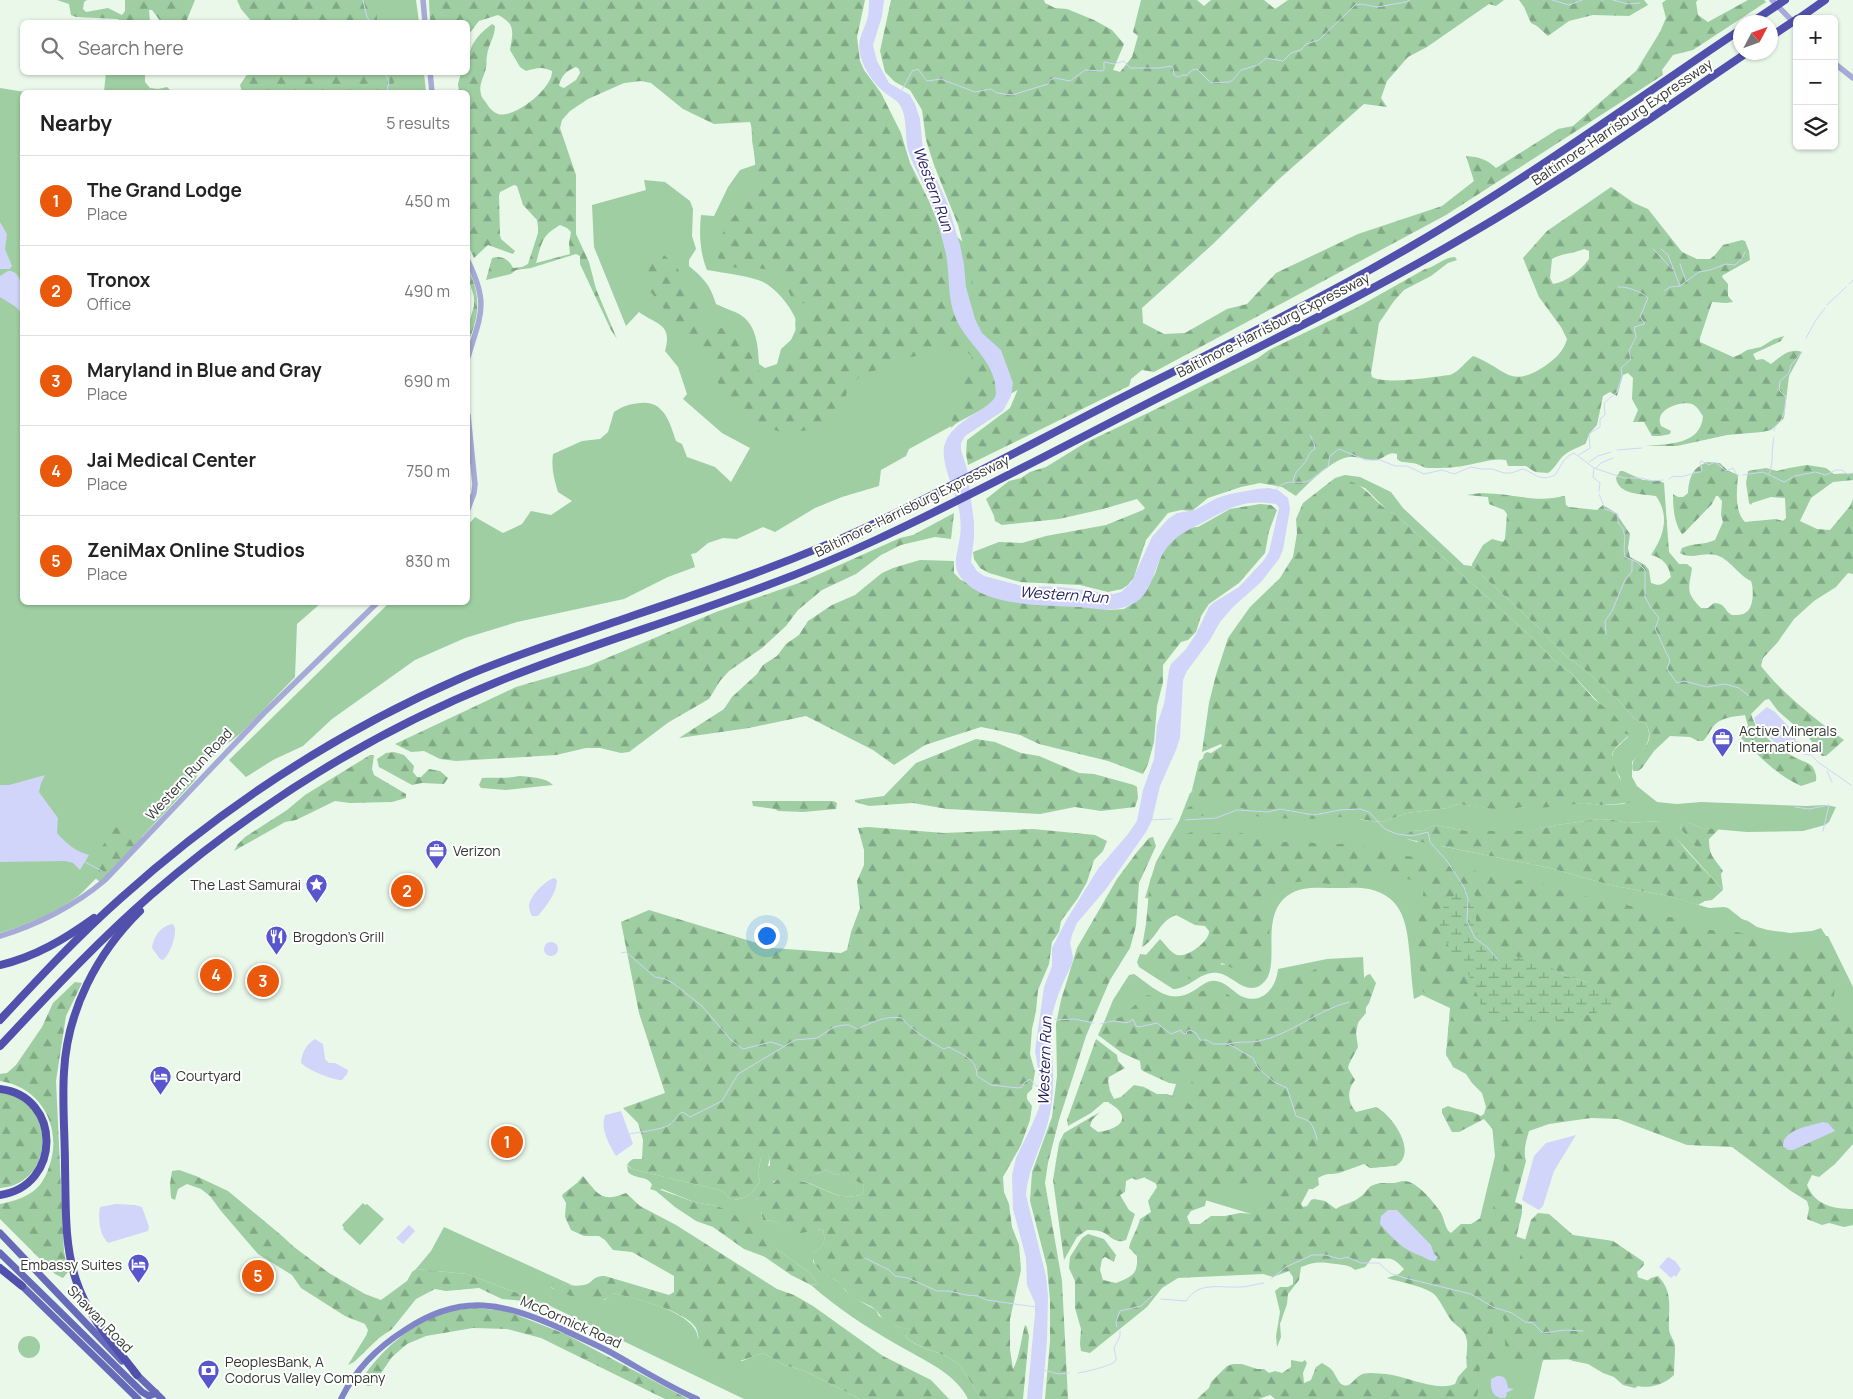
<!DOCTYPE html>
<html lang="en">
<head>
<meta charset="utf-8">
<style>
	:root { --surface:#fff; --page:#f2f2f2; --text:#222; --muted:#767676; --line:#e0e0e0; --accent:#ea580c }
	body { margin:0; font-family:Manrope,sans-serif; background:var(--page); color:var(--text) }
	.controls { position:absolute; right:15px; top:15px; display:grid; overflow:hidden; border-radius:8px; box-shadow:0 1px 4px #0004 }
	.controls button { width:45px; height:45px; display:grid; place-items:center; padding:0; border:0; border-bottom:1px solid var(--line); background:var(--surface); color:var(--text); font:25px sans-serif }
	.compass { position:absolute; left:1733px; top:15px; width:45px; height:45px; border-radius:50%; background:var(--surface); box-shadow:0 1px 4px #0004; rotate:49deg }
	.you { position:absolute; left:766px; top:935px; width:18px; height:18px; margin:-12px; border:4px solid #fff; border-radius:50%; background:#1a73e8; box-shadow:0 0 0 8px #1a73e833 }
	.badge { display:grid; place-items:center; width:32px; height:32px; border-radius:50%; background:var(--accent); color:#fff; font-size:16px; font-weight:700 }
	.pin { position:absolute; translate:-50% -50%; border:2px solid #fff; box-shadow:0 1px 5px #0006 }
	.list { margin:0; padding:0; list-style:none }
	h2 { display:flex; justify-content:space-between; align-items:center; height:65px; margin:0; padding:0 20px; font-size:21px }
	h2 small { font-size:16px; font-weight:400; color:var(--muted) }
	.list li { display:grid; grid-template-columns:32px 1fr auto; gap:15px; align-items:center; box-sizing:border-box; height:90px; padding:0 20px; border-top:1px solid var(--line) }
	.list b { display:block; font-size:19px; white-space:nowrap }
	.list p { margin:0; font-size:16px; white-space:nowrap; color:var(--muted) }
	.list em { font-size:16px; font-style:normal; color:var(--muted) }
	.icon { flex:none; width:28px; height:28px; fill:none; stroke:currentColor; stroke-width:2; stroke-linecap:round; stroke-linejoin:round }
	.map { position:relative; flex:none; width:1853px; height:1399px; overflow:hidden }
	.search { position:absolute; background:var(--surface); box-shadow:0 1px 4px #0004; left:20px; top:20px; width:450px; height:55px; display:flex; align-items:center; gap:12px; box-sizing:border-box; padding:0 18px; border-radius:8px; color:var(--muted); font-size:19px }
	.panel { position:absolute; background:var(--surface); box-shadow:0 1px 4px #0004; left:20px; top:90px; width:450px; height:515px; border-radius:8px }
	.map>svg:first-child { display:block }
	.green { fill:#9ecea1 }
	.forest { fill:url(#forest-firs); fill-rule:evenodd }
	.wetland { fill:url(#wetland-marsh) }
	.water { fill:#d0d5f9 }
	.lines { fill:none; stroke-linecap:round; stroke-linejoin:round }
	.stream { stroke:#d0d5f9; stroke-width:1 }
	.tertiary { stroke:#a5aad6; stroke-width:5.5 }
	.secondary { stroke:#7f85c6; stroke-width:6 }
	.primary { stroke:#666ab9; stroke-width:7 }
	.motorway { stroke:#5151ad; stroke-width:8 }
	.labels { text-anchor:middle; stroke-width:4; stroke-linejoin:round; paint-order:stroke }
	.street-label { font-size:14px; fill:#323732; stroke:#fff }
	.poi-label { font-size:14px; fill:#323732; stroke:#fff; text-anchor:start }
	.water-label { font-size:15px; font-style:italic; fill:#252264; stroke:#fff }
</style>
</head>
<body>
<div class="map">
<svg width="1853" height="1399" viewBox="0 0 1853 1399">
	<defs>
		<pattern id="forest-firs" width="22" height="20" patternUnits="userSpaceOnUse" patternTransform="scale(1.25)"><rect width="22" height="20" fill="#9ecea1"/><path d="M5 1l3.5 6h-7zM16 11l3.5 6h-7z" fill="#81a884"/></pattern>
		<pattern id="wetland-marsh" width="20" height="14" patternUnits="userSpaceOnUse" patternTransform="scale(1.25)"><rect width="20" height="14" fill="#9ecea1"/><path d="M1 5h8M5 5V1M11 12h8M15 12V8" fill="none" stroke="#81a884"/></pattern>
	</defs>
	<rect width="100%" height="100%" fill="#eaf8ea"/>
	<!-- green -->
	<g class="green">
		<polygon points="251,0 416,0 419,22 259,22"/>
		<polygon points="106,72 142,73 145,75 145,82 150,88 158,89 167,87 172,92 104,92"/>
		<polygon points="258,72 424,73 426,92 249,92"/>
		<path d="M0 88 25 92H22V602L321 603 297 624 295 677 240 734 219 750 203 766 194 781 110 871C97 873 88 889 77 897 55 913 26 925 0 933Z"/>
		<path d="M846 134 1084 354 909 449 906 456 881 470 879 486 842 497 815 508 775 532 763 527 737 539 723 538 708 543 696 553 691 554 695 567 668 577 624 599 517 622 465 638 415 660 332 719 303 746 273 760 246 777 229 760 389 603 468 602V525L475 517 503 533 522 524 531 511 551 515 572 501 558 492C554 479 551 468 553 454L582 441 600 439 608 432 614 412C623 406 629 404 640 403 664 400 670 423 676 441L682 444 687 457 715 467 731 482 750 448 722 433 683 399 687 394 678 367 665 351C673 323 656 325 639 312L626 326 594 247 592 205 646 190 644 180 665 182 690 201 693 209 692 236 696 249 689 260V266C704 279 710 284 716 304 722 307 728 309 735 312 756 321 758 343 759 364L765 368 777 364 781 349 791 340 798 325C793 309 777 288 761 281 745 275 724 273 707 270 700 253 699 234 701 215L714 216 728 187 740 170Z"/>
		<path d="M1345 475 1360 477 1391 492 1403 508 1464 565 1472 566 1537 626 1567 657 1583 668 1621 703 1635 719 1646 724C1655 740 1642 751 1632 762V777L1637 786 1657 802 1677 804 1701 802 1806 806 1826 805 1836 807 1829 822 1825 825 1803 831 1747 832 1702 828 1689 823H1682L1680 828 1718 872 1721 874 1723 890 1661 821 1627 823 1613 820 1599 819 1557 825 1530 831H1467L1435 825 1424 830 1412 831 1407 839 1417 842 1427 835 1441 846 1550 868 1610 885 1669 896 1709 908 1724 907 1728 908 1742 919 1748 921 1757 927 1768 930 1790 933 1812 931 1821 928 1826 936H1828L1853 987V1098L1727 1147 1715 1073 1569 937 1500 1231 1661 1285 1579 1359 1543 1360 1534 1399H1460L1487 1285 1165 1188 1145 1178 1181 1069 1101 1030 1113 1000 1129 975 1134 974C1157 990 1171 1007 1198 988 1204 984 1209 980 1216 981 1225 982 1232 990 1239 995 1261 1007 1276 989 1278 969L1327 959 1363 957 1366 1013 1337 1048 1272 1214 1434 1212 1447 1230 1458 1248 1472 1251 1495 1156 1487 1072 1453 1066 1446 1055 1450 1008 1422 995 1414 999C1412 985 1411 971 1410 957 1407 927 1405 897 1369 889 1359 887 1348 888 1338 888 1321 888 1301 885 1287 896 1258 918 1283 969 1262 984 1246 997 1233 975 1218 973 1200 970 1190 989 1173 989L1139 967 1137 962 1140 954 1258 969 1265 912 1145 898 1156 862 1179 821 1190 793H1191L1192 790 1194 792 1204 754 1207 752 1214 754 1282 791 1362 820 1382 822 1407 813 1447 808 1458 804 1498 809 1585 803 1601 805 1625 804 1620 777 1612 764V757L1614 750 1628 737 1600 704 1570 672 1554 660 1527 633 1395 514 1388 511 1365 488 1335 478Z"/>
		<path d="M768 1154 770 1158 768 1166C773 1166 780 1166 784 1167 807 1175 800 1181 826 1170L837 1175C853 1170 850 1180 863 1183L864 1189 862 1194C841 1203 823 1187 806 1182 796 1180 784 1182 774 1181 770 1189 762 1192 756 1200L761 1211 763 1220 773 1221 801 1232 823 1229C826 1244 824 1244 813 1254V1262L821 1270 843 1285 845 1290 852 1297 876 1310 879 1316 896 1326 910 1330V1332L905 1336C918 1350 939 1350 954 1361 968 1371 971 1387 982 1399H968C955 1372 921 1359 896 1344 866 1327 837 1308 811 1285L818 1284 810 1273 717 1206 694 1202 662 1189 656 1191 650 1189 652 1185C648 1175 636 1180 628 1172L627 1166 632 1169 723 1191C732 1202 731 1201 743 1198 752 1195 755 1189 760 1181L758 1174 761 1157Z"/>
		<polygon points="363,1203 365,1205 367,1204 384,1219 360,1245 343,1229 344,1228 342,1225"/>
		<path d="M444 1227 574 1286 553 1283 551 1288 580 1298 605 1300 613 1293C634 1298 697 1312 698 1338L742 1361 763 1353 784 1365 805 1371 860 1399H744L544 1303 467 1274 416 1269 431 1251Z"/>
		<circle cx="29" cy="1347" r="11"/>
	</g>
	<!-- forest -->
	<g class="forest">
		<polygon points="57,0 87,0 84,2 83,9 86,12 108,8 122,15 125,11 125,0 195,0 186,22 161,22 152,10 149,10 150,22 124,22 117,19 76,17 71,15 69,4"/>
		<polygon points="237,0 377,0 377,22 252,22 241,9"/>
		<path d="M429 0H865L857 37 860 61 864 70 881 93 901 133 910 163 929 201 935 216 943 260C948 269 946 277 948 286 953 307 958 322 968 341 976 357 1006 376 994 397L963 417 951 428 953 415 972 356 967 352 944 348 908 358 889 367 862 374 847 390 845 401 835 421 828 425 802 431 788 432 778 431 761 425 724 394 710 367 650 291C646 277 647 261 659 251L676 265 687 288 702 306 700 314 703 326 711 331 725 327C736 334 745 341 750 353 755 363 756 370 765 376L779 372 791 357 795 347 804 350 809 347 812 343 810 340C807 338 800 338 798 335 794 331 795 318 797 314L805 320 808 312 812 315 815 308 810 303H803L796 310C791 296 787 283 775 273 772 270 768 270 764 269 741 265 716 276 715 243 723 235 723 233 728 224 731 218 737 214 740 209 758 185 757 173 753 146 751 138 753 130 750 122L714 124 683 109 651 83 641 81 624 83 588 99 570 111 562 120 560 128 576 175V234L589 262 596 289 617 339 611 330 580 264V256L576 254 531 268 516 270 511 274 486 280 492 258C501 255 509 259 513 268L522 267 528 264 538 233V227L537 220 523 205 517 186 514 185 500 192 499 196 500 235 501 239 515 251 513 254 488 245 474 258 468 245V92H459L458 84 461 73 468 72C468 47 473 39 492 24L495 26C495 37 488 45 487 56 486 59 487 64 486 67 485 76 478 84 481 94 481 97 485 101 487 104 489 108 493 112 498 114 514 119 553 88 552 71 542 66 537 68 526 71L520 67 510 50C513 32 516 24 498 15L479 21 468 35V22H430ZM576 67 579 69 580 73 576 80 564 88 561 87 559 85C562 75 566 71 576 67ZM560 225 567 228 571 232 569 243 570 254 536 263C542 243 541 236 560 225Z"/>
		<path d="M891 0H1044L1045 3 1055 8 1067 9 1094 20 1112 30 1124 44 1113 70 1120 72 1132 57 1138 36 1133 32 1141 0H1197L1204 6 1211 0H1264L1275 9 1288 0H1504L1496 6 1489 4 1427 47 1408 57 1387 81 1381 98 1387 107 1364 104 1278 180 1213 244 1142 308 1143 323 1164 334 1185 333 1227 309 1247 304 1276 273 1358 234 1442 206 1474 181 1466 156C1478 157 1487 159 1496 168L1558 129 1573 126 1636 71 1660 32 1666 18 1662 3 1666 0H1698L1696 2 1698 15 1708 22 1748 0H1764L1766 2 1693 50 1673 55 1662 70 1663 75 1446 215 1154 372 1142 370 1131 379 1129 386 968 465 966 454 967 440 1010 408 1018 389 1014 368 1008 351 1002 341 982 324 974 303 970 270 958 225 934 165 926 140 922 110 910 90 895 82 885 72 880 51Z"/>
		<polygon points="1519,0 1644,0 1648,5 1629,16 1593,15 1569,21 1548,36 1537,26 1531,23 1524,7"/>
		<polygon points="248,73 248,72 396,73 396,79 388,92 242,92 240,85"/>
		<path d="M1611 187 1634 203 1648 209 1682 252 1697 259H1710L1715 255 1723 245 1742 240 1745 241 1749 251 1750 260 1723 275 1722 277 1728 284V296L1733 302 1726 303 1712 302 1700 338V342L1733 357 1739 355 1747 350 1761 347 1774 339 1784 336 1781 341 1753 354 1756 360 1763 359 1771 364C1780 357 1790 347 1802 352L1789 376 1784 418 1771 430 1762 432 1727 435 1677 446H1645C1668 444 1701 445 1703 416 1700 412 1697 406 1692 404 1683 401 1662 407 1660 418 1659 420 1660 423 1661 426L1671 431 1670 434 1660 436H1652L1644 422H1633L1638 410 1632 399 1633 378 1628 373 1623 375 1617 396 1610 392 1603 396 1597 425 1590 433 1585 444C1577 448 1568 451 1562 457 1557 463 1554 469 1548 473L1535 472 1526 466H1508L1506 460C1493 457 1470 466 1455 467 1450 468 1430 468 1427 468 1422 467 1417 463 1412 463 1406 462 1401 463 1397 459V454C1387 451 1385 459 1376 460 1367 461 1358 456 1349 457 1334 458 1306 485 1296 496L1282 487 1260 483 1241 487 1208 498 1192 511 1181 510 1168 513 1146 540 1134 577 1128 585 1122 589 1108 592 1080 585 1020 582 989 573 980 568 974 559 973 552 999 542 1022 543 1046 536 1106 525 1143 510 1145 508 1137 499 1103 509 1059 519 1002 525 995 521 994 516 986 499 1009 481 1021 478 1030 472 1046 467 1085 443 1154 410 1258 358 1269 350 1356 308 1425 269C1436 267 1444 257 1455 257L1457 260 1448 263 1431 276 1404 290 1394 301 1379 323 1371 373 1372 377C1388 385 1431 377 1450 375 1460 371 1465 362 1473 356 1506 368 1509 390 1545 366 1555 359 1564 351 1567 339L1561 327 1539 297 1523 258 1547 231ZM1584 249 1589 251V259C1581 270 1567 282 1553 284L1550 278 1552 259C1562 253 1573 254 1584 249Z"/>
		<path d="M468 269C481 295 480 316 468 342V326L474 306V297L468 277Z"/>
		<path d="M1707 462 1720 463 1727 470 1738 475C1737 490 1734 511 1745 522L1776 519 1783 521 1786 518 1785 498 1771 497 1752 503 1751 505 1749 503 1746 483 1748 471 1766 468 1777 471 1789 468 1807 465 1826 468 1834 474 1853 473V480L1833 482 1811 498 1800 521 1817 529 1830 530 1850 506 1853 499V574L1848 573 1836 587 1814 601 1794 619 1777 643 1763 658 1761 666C1784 695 1814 718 1844 740L1826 756H1822L1809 738 1778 711 1769 699 1765 700 1751 714C1756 733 1777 747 1794 757 1800 760 1807 762 1812 766 1815 770 1817 776 1816 781L1801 786C1774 773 1760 757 1739 736L1748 726 1745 715C1732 717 1720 717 1712 728 1709 733 1707 737 1703 741H1698L1690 737 1670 736 1654 751 1642 768 1638 771H1633C1627 753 1660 748 1646 724L1635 719 1621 703 1583 668 1567 657 1537 626 1472 566V564L1483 545 1492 539 1503 542 1505 539 1507 514 1504 510 1489 504 1488 497 1467 495C1498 488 1533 505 1563 496H1565L1566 505 1569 507 1597 510 1603 505 1616 513 1630 534 1628 548 1630 557 1645 565 1649 570 1651 583C1661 587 1663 584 1671 577 1669 565 1663 558 1651 555 1664 536 1670 516 1656 496 1642 494 1618 495 1616 478L1620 471H1623L1643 480 1660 481 1664 483 1669 552 1679 564H1687L1692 568C1689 589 1685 592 1701 608H1708L1714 603C1727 604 1723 610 1732 615 1736 615 1742 615 1745 613 1754 609 1754 589 1751 581 1738 575 1730 559 1716 555 1703 552 1691 560 1680 553L1682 548C1693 543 1704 545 1715 540L1723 522 1721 515 1722 501 1718 496H1716L1712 504 1684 533 1682 534C1674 523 1673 507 1673 494L1678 497H1683L1688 493C1689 478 1692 468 1707 462Z"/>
		<path d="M1335 478C1368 481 1371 503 1395 514L1527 633 1554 660 1570 672 1594 699 1614 715 1629 734C1625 741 1616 745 1613 752 1608 762 1625 787 1630 797L1631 800 1629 803 1601 805 1585 803 1539 808 1524 807 1501 810 1458 804 1447 808 1407 813 1382 822 1340 817 1309 819 1266 818 1246 814 1243 808C1236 808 1233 805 1227 803 1212 801 1204 802 1192 790L1199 761 1222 746 1221 744 1202 752 1209 703 1216 675 1228 638 1250 607 1280 578 1293 557 1297 533 1296 519 1303 503Z"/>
		<polygon points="1260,504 1271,505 1277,510 1269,531 1265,553 1239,583 1209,604 1201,616 1196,632 1188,640 1181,642 1163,665 1163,682 1157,706 1154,742 1148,764 1143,774 1108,761 1039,744 1020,735 981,727 925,745 894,765 873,750 806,716 749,728 679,738 724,709 732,697 757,674 763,665 777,656 786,644 799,635 808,621 832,605 855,595 882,573 893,568 920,560 954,561 954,573 961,580 994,591 1109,610 1124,609 1140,599 1155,574 1163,550 1184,528 1198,527 1230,509"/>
		<polygon points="954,513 951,539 935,537 901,545 881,555 856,574 822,590 798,610 786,626 762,648 729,671 720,681 709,699 669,722 629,752 621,753 600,748 586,748 556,755 456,761 440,759 424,751 411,752 395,744 499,695 516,687 588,666 716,612 799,583 900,538 913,535"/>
		<polygon points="976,739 995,742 1021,753 1039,756 1079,773 1094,774 1134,785 1137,787 1138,798 1135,807 1101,811 1075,807 1040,814 947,809 913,803 869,806 855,802 855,800 884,796 916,763"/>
		<polygon points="394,752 404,755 414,766 413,772 417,777 421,777 429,769 440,771 448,778 444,784 422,783 412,785 379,767 377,759 386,753"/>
		<polygon points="370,755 374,755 372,769 374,775 406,794 406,798 392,802 350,803 335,801 296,820 285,822 234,851 238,844 245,837 287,810 305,795"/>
		<path d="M519 776C530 777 545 777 553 785L506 790 481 788 479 785 482 778C495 777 506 779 519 776Z"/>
		<polygon points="752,801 833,801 837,803 836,809 803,812 778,811 775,809 753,806"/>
		<path d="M1191 806C1199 809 1210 806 1216 811L1214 814 1211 815 1185 817 1187 808Z"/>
		<polygon points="1599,819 1613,820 1627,823 1661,821 1664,822 1685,849 1723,890 1712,900 1705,901 1698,905 1669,896 1610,885 1550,868 1407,839 1407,834 1412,831 1424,830 1435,825 1467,831 1529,831 1557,825"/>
		<path d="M1682 823H1689L1702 828 1719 829 1709 839C1709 857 1714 857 1723 871L1721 874 1718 873 1680 828Z"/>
		<polygon points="115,827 143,838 100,882 94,877 85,873"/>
		<path d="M868 827 944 833 1033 829 1095 835 1107 841 1103 851 1094 860 1087 882 1078 898 1061 921 1059 932 1052 942 1049 964 1038 990 1036 1011 1032 1029 1030 1054 1035 1072 1032 1089 1027 1094V1099L1032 1106 1030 1120 1021 1145 1003 1177 1004 1192 1009 1204 1012 1227 1019 1245 1021 1270 1010 1319V1350L1013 1369C1020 1356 1021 1339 1025 1325L1027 1327 1029 1336 1023 1399H982C971 1387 968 1371 954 1361 939 1350 919 1350 905 1336L910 1332V1330C902 1328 894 1326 888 1322 882 1319 880 1315 877 1311 872 1305 860 1302 853 1298 847 1294 845 1287 840 1283 830 1275 811 1269 813 1254 824 1244 826 1244 823 1229L801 1233 773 1221 763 1220 761 1211 755 1210 756 1200 763 1191 777 1180C786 1180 796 1180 805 1182 823 1187 840 1203 862 1194L864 1189 863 1184C850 1180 853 1170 837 1175L826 1170 811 1176H802L783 1167 770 1169V1158L768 1155 761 1157 758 1174 760 1181C755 1189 752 1195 743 1198 730 1201 732 1202 723 1191L632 1169 627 1165 629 1162 633 1159H642L643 1140 638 1123 623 1108 665 1093 639 1013 621 922 649 910 773 948 841 953 847 950 851 932 860 908 857 881 864 865V850L858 828Z"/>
		<path d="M1196 831 1210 834 1235 831 1272 843 1301 841 1325 845 1354 843 1395 855 1427 858 1435 864 1446 862 1450 867H1466L1480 873 1486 872 1496 881 1504 879 1510 881 1534 879 1552 888 1572 893 1608 901H1622L1629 906H1636L1642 910 1653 911 1668 917 1687 918 1710 930 1731 931 1751 935 1770 949 1802 952 1809 949 1816 942 1830 944 1841 969C1837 980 1822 1023 1852 1011L1853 1008V1144L1835 1164 1819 1177 1812 1175 1807 1185C1815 1205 1833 1209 1853 1209V1225L1844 1227 1829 1223 1822 1225 1807 1219 1809 1208 1807 1201 1791 1191 1732 1147 1687 1145 1618 1119 1591 1118 1549 1124 1529 1131C1526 1142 1523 1150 1526 1161L1515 1202 1522 1205V1213L1510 1263 1518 1264 1531 1220 1538 1213 1549 1214 1573 1235 1613 1241 1644 1262V1265L1637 1272 1639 1282 1643 1284 1651 1278 1658 1276C1674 1293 1668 1308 1669 1329 1669 1335 1675 1340 1675 1347 1675 1356 1674 1366 1674 1375 1665 1384 1650 1389 1638 1386L1635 1388 1623 1385 1614 1377 1603 1373 1588 1364 1573 1361 1563 1357 1528 1363 1513 1360 1506 1361 1504 1320 1499 1310 1495 1311 1492 1316 1491 1321 1497 1357 1494 1363 1480 1364 1478 1392 1476 1399H1275L1270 1395 1259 1399H1197L1209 1388 1211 1382 1227 1366 1233 1364H1242L1257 1369H1264L1269 1373 1275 1371 1282 1373 1291 1367V1360L1302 1362 1305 1360 1307 1363 1303 1373 1304 1383 1311 1380 1316 1367 1322 1363C1325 1365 1329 1367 1331 1369 1336 1374 1337 1382 1343 1385 1350 1388 1354 1379 1359 1376 1366 1371 1378 1374 1386 1374 1406 1376 1436 1392 1455 1384L1458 1377 1467 1367C1465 1357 1469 1346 1466 1337 1464 1329 1456 1326 1451 1320 1445 1312 1441 1301 1434 1294 1424 1286 1399 1282 1387 1278L1399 1274 1404 1269C1391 1254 1389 1260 1372 1258L1365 1267 1355 1270C1349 1265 1344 1265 1336 1264 1321 1262 1316 1261 1301 1267L1299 1280 1288 1294 1287 1304 1280 1324 1281 1337 1277 1347 1276 1336 1280 1312 1275 1291 1280 1287H1288L1293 1284V1277L1289 1271 1273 1277 1263 1274 1178 1278 1162 1288 1147 1307 1090 1353 1081 1351 1080 1344 1081 1329 1075 1308V1281L1069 1268 1070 1257 1082 1238 1088 1234 1104 1239 1116 1255 1114 1262 1105 1257 1102 1259 1100 1270 1103 1280 1116 1283C1133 1276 1138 1274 1137 1256L1129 1248C1131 1238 1138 1229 1140 1219L1151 1212 1148 1201 1157 1187 1156 1184 1149 1176 1136 1180 1132 1178 1126 1181 1125 1192 1120 1195 1129 1210 1135 1214 1126 1240C1113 1245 1110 1233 1099 1231 1096 1230 1091 1230 1087 1230L1077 1237 1064 1260 1053 1180 1059 1143 1064 1133 1100 1112 1092 1120 1090 1126 1098 1132C1108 1131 1129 1125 1120 1112 1118 1108 1112 1105 1108 1102H1104L1091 1113 1068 1126 1067 1120 1096 1039 1117 1055 1118 1061 1125 1068 1109 1077 1108 1081 1110 1091 1114 1099 1121 1097 1134 1085 1144 1087 1157 1094H1167L1188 1101V1103L1193 1107 1197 1106 1198 1103 1191 1091 1192 1077 1191 1074 1176 1084 1169 1083 1143 1071 1141 1069 1140 1061 1122 1053 1098 1035 1104 1022 1121 1017 1147 995 1181 1002 1210 987 1218 986C1223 990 1228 995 1233 998 1240 1001 1252 1007 1260 1007 1275 1006 1292 980 1299 969 1309 976 1315 970 1323 963H1337L1351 968 1355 967C1358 972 1356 977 1359 983L1367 975 1370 974 1376 983 1369 1003 1359 1018 1356 1033 1358 1047 1349 1064 1348 1068 1355 1080C1347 1090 1347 1102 1356 1112L1376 1107C1391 1114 1418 1151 1397 1165 1394 1166 1374 1168 1370 1168L1364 1164C1356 1167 1347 1170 1339 1173 1331 1175 1328 1172 1318 1178L1319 1185 1313 1189H1309L1301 1204 1303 1207 1307 1206 1311 1200 1314 1199 1325 1201 1336 1209C1343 1204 1353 1203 1360 1197 1365 1194 1367 1189 1371 1186 1379 1182 1385 1183 1393 1183 1397 1183 1400 1181 1405 1181 1417 1182 1432 1200 1439 1210 1445 1217 1444 1229 1451 1233L1461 1224H1471L1492 1211 1501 1189 1504 1164 1503 1149 1496 1133 1484 1119 1459 1132H1452L1442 1113V1109L1448 1106C1459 1111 1471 1110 1481 1116L1484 1114 1486 1107 1482 1093 1472 1083 1466 1074 1453 1067 1446 1051 1449 1036 1448 1029 1452 1015 1451 1008 1443 1001 1423 992 1416 937 1425 883C1396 878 1382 867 1355 884L1351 883 1345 886 1304 881 1278 885 1268 894 1265 904C1268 911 1274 915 1270 923L1267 962 1262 975 1248 976 1222 963 1217 966V970L1191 980 1185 976 1173 979C1165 961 1165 959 1146 955L1160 939C1165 944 1171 953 1177 955 1187 958 1210 941 1209 931L1205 926 1195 925 1176 915C1158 922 1157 939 1142 947L1146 924 1150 880 1172 838ZM1465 890 1472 892 1476 897V932L1485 942 1503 954 1538 961 1569 977 1589 983 1538 1021 1481 1016 1480 1001 1464 964 1451 951 1439 922 1443 908ZM1252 1183 1265 1189 1269 1201 1265 1207 1254 1214 1240 1213 1225 1216H1211L1200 1224H1190L1187 1217 1191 1211 1205 1206 1209 1186Z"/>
		<polygon points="1153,837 1156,846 1139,883 1136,926 1130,948 1110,980 1086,1036 1059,1120 1048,1163 1045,1183 1062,1281 1068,1399 1045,1399 1050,1341 1050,1300 1047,1267 1030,1201 1032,1172 1052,1117 1057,1076 1056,1024 1061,1000 1077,948 1117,879 1137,852 1149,838"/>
		<path d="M75 982 82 983 66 1016 56 1081 64 1251 68 1272 63 1278 55 1274 0 1219V1204C10 1202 21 1199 29 1194 39 1189 46 1177 49 1167 63 1129 42 1087 0 1081V1074L7 1073 16 1065 42 1027 53 1003Z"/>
		<path d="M0 1091C6 1093 13 1094 19 1097 57 1121 48 1185 0 1188Z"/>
		<polygon points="179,1170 196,1176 228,1191 281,1235 294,1247 329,1273 365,1294 381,1300 407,1281 412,1272 416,1269 467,1274 544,1303 502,1299 479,1288 446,1291 435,1289 416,1299 392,1329 379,1338 354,1362 348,1365 367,1334 368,1330 365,1324 345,1316 301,1288 292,1275 258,1254 221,1211 210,1196 201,1189 187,1184 178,1189 175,1200 171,1198 170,1184 172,1171"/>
		<path d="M583 1176C598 1194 601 1203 626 1193L640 1206 676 1225 777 1289 794 1295 813 1306 883 1356 931 1380 949 1399H860L805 1371 784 1365 763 1353C734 1364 730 1365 701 1352 699 1345 699 1334 696 1328 685 1310 633 1298 613 1293 610 1296 607 1299 603 1300 591 1304 556 1293 547 1284 559 1281 571 1288 584 1285 594 1283 591 1276 605 1276L669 1295 674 1292V1276L632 1252 613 1250 605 1240 599 1236H584L571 1230 565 1217 566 1203 562 1196 563 1194 577 1183Z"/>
		<polygon points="658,1189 694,1202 717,1206 728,1211 743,1220 778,1250 810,1273 818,1284 811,1285 791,1275 765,1257 744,1249 713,1227 696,1221 675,1207 656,1191"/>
		<path d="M477 1308 507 1311 565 1334 688 1399H665L541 1338 507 1329 473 1328 426 1336 407 1344 392 1357 373 1385 368 1386 364 1384 362 1379C380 1351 411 1324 443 1313 453 1309 466 1309 477 1308Z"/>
	</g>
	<!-- wetland -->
	<path class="wetland" d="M1463 890 1472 892 1476 897V932L1485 942 1503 954 1538 961 1569 977 1589 983 1601 990 1611 1001V1007C1593 1016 1558 1021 1537 1021 1517 1021 1510 1015 1491 1026L1481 1016 1480 1001 1464 964 1451 951 1440 929V914L1443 908 1457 892Z"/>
	<!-- water -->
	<g class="water">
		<path d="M869 0H884L882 16 873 45 877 61 889 83 910 95 915 104 920 119 923 151 947 202 960 245 964 264 966 287 975 319 982 333 1001 350 1013 383 1011 396 1003 411 965 436 961 443V450L967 469 974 522V538L971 562 977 571 984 576 1022 586 1061 587 1113 594 1121 592 1131 583 1152 537 1168 519 1177 513 1195 510 1217 498 1230 494 1257 489 1269 488 1278 490 1288 498 1290 509 1283 550 1279 559 1261 582 1233 607 1220 622 1210 640 1187 671 1183 680 1180 738 1176 750 1160 786 1152 820 1146 832 1106 889 1077 923 1072 935 1070 943 1073 957 1072 964C1063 983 1052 1005 1051 1026 1051 1056 1057 1088 1049 1118 1043 1145 1028 1168 1026 1195L1046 1276 1048 1296 1047 1340 1042 1399H1027L1035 1314V1303L1027 1285 1026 1258 1013 1209 1012 1175 1016 1158 1032 1125 1039 1108 1042 1092 1035 1051 1044 987 1052 966V948L1067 919 1098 869 1128 834 1137 821 1143 790 1154 759 1157 725 1164 704 1169 670 1171 664 1186 649 1196 634 1209 607 1213 603 1239 587 1264 560 1269 552 1279 508 1276 504C1245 499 1231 507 1204 522 1192 528 1180 533 1170 544 1148 568 1158 604 1115 609 1103 611 1091 608 1079 607 1045 605 987 607 963 580 951 567 957 556 959 542 961 534 961 525 960 516 958 496 941 466 944 447 950 419 993 410 996 394 996 392 995 385 995 383 990 357 966 342 956 319 947 299 950 275 946 254 940 230 934 208 924 186 919 175 913 165 909 153 904 139 908 124 902 109 899 100 891 98 884 92 873 83 863 68 860 54 857 40 863 32 867 20 869 14 869 6 869 0Z"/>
		<polygon points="0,222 7,234 5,249 12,266 10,269 0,269"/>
		<path d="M8 271C25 269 23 303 22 314L16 307 0 297V276Z"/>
		<path d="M1767 707 1775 712 1797 736 1794 737 1798 743 1792 741 1788 742 1796 746V748C1778 751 1766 734 1755 722L1754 718Z"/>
		<path d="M45 775 41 783 39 792 58 818 57 833C67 844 75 851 89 855L80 870 73 863 65 861 0 862V785H9Z"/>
		<path d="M554 878 557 880C557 893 546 906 538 916H532C530 912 529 909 529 905 531 895 545 881 554 878Z"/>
		<path d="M173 924 175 928C176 937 170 954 163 960L160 959 152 948C154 936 160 926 173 924Z"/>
		<circle cx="551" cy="949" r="7"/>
		<path d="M315 1039 323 1044 325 1059 329 1063H335L348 1070 347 1074 342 1080C332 1080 308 1070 301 1063 302 1052 306 1045 315 1039Z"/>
		<path d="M621 1111 633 1144 616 1156C609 1144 600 1129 605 1115Z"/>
		<path d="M1823 1122 1828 1123 1835 1131 1793 1150H1788L1783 1146C1783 1129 1810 1126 1823 1122Z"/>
		<polygon points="1576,1135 1554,1171 1543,1206 1539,1210 1522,1200 1534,1156 1546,1143"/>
		<path d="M116 1204 135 1205 142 1207 149 1227 148 1231 108 1243C99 1234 98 1219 100 1207Z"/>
		<path d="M1388 1210H1397L1431 1245 1434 1254 1438 1257 1435 1261C1429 1261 1426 1258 1421 1256 1403 1250 1392 1238 1380 1224L1381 1216Z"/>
		<polygon points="409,1225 415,1231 403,1244 396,1238"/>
		<polygon points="1668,1257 1675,1261 1681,1269 1676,1277 1674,1275 1671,1278 1659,1267"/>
		<path d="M1497 1376C1506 1375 1507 1381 1508 1388L1514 1389 1506 1393 1507 1395 1505 1398C1493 1399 1490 1390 1491 1379Z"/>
	</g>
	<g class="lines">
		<!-- stream -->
		<g class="stream">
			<polyline points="363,0 367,17 371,22"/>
			<polyline points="1552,0 1569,5 1582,0"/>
			<polyline points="1602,0 1603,0"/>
			<polyline points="1613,0 1628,4 1640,3"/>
			<polyline points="384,72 389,81 387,92"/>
			<polyline points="902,90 912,71 918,69 927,81 941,79 975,92 991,89 997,93 1012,95 1048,84 1050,80 1055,78 1070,81 1085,70 1102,71 1104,70 1104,62 1114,64 1124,61 1130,68 1160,68 1171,66 1173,68 1174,75 1178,77 1183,75 1187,75 1192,70 1197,69 1211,83 1229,82 1233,80 1241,70 1258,65 1266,58 1283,61 1291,53 1301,50 1306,44 1319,40 1355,5 1361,4 1377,7 1406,2 1410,0"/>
			<path d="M1653 249C1659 254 1669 267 1673 269"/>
			<polyline points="1661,249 1668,255 1680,286"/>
			<polyline points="1680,264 1686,281"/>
			<polyline points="1849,284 1853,280"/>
			<polyline points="1664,291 1670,287 1680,286 1699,272 1710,270 1726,264 1735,265 1741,260 1745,252"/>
			<polyline points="1827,305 1846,287"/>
			<polyline points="1806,338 1816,320 1825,308"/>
			<path d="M1774 431C1775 425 1778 425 1781 420 1785 414 1785 404 1786 397L1779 390 1780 381 1789 373 1791 365 1802 352"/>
			<polyline points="1617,450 1642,448"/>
			<path d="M1579 455 1590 448 1589 434 1600 427V419L1605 415 1604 403 1617 392 1622 376 1621 368 1631 359 1629 351 1636 337 1634 327 1645 324 1640 317 1648 298C1643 292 1626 286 1618 287"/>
			<polyline points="1589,462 1598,456 1611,452"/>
			<polyline points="1594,468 1593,477 1600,483 1599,491"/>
			<polyline points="1596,468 1601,463 1613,458"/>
			<path d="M1769 474C1774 463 1771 449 1774 437"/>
			<polyline points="1743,475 1763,472 1784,482 1795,476 1815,472 1826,475 1836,470 1842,470 1847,474 1853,473"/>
			<path d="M1669 479 1674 476C1684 479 1691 472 1701 472L1702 470 1700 462 1702 461 1709 465 1715 462 1726 471 1733 468 1737 475H1739"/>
			<path d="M1293 482C1295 470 1299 470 1306 461 1310 455 1307 454 1315 449L1314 443 1310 435"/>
			<path d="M1275 491C1285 477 1295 485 1308 481 1314 479 1320 471 1328 467L1330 456 1339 449 1366 460H1380L1395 466H1407L1424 474 1442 470 1454 474 1471 467 1481 469H1492L1504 473H1511L1523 469C1536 474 1540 482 1555 475 1561 467 1563 457 1574 453L1594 468 1624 478H1640L1653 481 1663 480"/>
			<path d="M1599 494 1605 509 1618 514V523C1629 532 1622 544 1625 557L1637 562 1645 570V597L1651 608 1659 618 1655 629C1661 639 1664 650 1670 660L1667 669 1677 683 1684 681 1707 687 1725 684 1739 688 1749 696"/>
			<polyline points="1606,634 1605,621 1612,611 1625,580 1632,571 1632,560"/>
			<polyline points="1796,748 1803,754 1811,755 1819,763 1851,785"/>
			<polyline points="1827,771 1832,782"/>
			<polyline points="1795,807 1809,809 1829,805 1823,831"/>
			<polyline points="1150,820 1172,819"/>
			<polyline points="1185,820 1216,818 1237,810 1268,812 1280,809 1314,815 1340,810 1360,809 1369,812 1385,829 1397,834 1412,836 1428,832 1430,842 1447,861 1464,887 1468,899 1467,921 1475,938 1487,947 1499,961"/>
			<polyline points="85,862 102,871"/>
			<polyline points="621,953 626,952 655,977 665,979 673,983 702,1006 731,1040 743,1049 771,1042 783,1046"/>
			<polyline points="1052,1016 1056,1020 1074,1019 1094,1023"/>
			<path d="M1100 1024C1104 1023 1109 1022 1113 1021 1122 1021 1126 1026 1133 1019L1136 1026 1139 1027 1157 1023 1171 1034 1181 1030 1182 1033 1186 1034 1187 1031 1190 1030 1196 1033 1200 1040H1207L1213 1044H1227L1234 1047 1253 1058 1258 1068 1274 1082 1287 1088 1296 1116 1309 1121C1313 1126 1316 1133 1317 1140"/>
			<path d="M1228 1044C1239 1041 1249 1043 1259 1041 1290 1035 1317 1010 1349 1002"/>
			<path d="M629 1134C639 1132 661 1130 669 1125 675 1121 677 1114 683 1112L690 1117 722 1101 738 1074 795 1040 817 1038 834 1027 843 1025H849L857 1029C871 1023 886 1015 902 1018 909 1028 932 1043 944 1049L949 1047C963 1055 977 1059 977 1076L991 1085 1019 1088 1022 1087 1024 1083 1030 1079 1036 1086H1041"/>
			<polyline points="865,1258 889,1270 895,1276 908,1278 937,1291 949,1291 966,1295 978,1296 987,1300 1036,1307"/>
			<polyline points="1271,1279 1286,1267 1312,1255 1326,1255 1340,1259 1347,1257 1361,1263 1379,1263 1390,1273 1405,1278 1471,1294 1493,1307 1512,1313 1525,1322 1533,1323 1543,1333 1565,1330 1583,1331"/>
			<path d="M1161 1299 1186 1301C1199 1281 1219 1288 1240 1287 1248 1287 1256 1284 1264 1283"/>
			<polyline points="1117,1327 1116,1322 1120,1311 1141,1306 1152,1296"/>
			<polyline points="1043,1370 1059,1374 1069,1373"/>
			<path d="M1078 1373C1084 1372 1114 1366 1116 1360 1117 1357 1114 1352 1114 1348L1120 1336V1331"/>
		</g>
		<!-- tertiary -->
		<g class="tertiary">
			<polyline points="423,0 425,22"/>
			<polyline points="1772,0 1797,26"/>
			<polyline points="1834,63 1853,78"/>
			<polyline points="430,72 432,92"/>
			<path d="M468 261C489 304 481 314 468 357"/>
			<polyline points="468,415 475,484 474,493 468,509"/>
			<path d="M0 936C37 925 76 905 105 880L264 713 378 602"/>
		</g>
		<!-- secondary -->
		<path class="secondary" d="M341 1399C355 1370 378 1347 405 1330 462 1292 504 1303 562 1329 578 1337 595 1344 610 1352 639 1368 667 1386 697 1399"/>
		<!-- primary -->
		<g class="primary">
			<polyline points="0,1233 122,1361"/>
			<polyline points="0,1253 142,1392 149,1396 156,1393"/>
			<polyline points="19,1283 138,1399"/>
			<polyline points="134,1372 162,1399"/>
		</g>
		<!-- motorway -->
		<g class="motorway">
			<polyline points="1798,19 1825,0"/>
			<polyline points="1752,22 1785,0"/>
			<polyline points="1770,37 1797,19"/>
			<path d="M0 965C35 957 65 939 94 918"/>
			<path d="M0 1020C39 978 78 936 121 898 221 808 337 732 461 678 516 654 575 636 632 616 712 589 792 562 869 526 958 484 1044 437 1131 393 1225 346 1319 300 1410 247 1524 181 1631 103 1740 30"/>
			<path d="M0 1046C49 994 97 942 151 895 254 806 371 733 497 682 572 651 650 628 727 600 778 582 829 562 878 539 973 495 1066 445 1160 397 1263 345 1367 294 1466 236 1563 180 1655 115 1748 52"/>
			<path d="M0 1089C62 1096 62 1186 0 1195"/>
			<polyline points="0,1268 22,1286"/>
			<path d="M137 1375C114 1345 88 1317 76 1280 64 1244 66 1205 65 1167 65 1135 62 1103 64 1072 67 1011 97 953 140 911"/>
		</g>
	</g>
	<!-- icons -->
	<defs>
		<symbol id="office-pin" viewBox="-11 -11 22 30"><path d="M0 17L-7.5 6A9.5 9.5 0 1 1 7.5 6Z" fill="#5956cd" stroke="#fff"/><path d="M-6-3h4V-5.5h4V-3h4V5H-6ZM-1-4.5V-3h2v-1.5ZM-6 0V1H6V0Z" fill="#fff"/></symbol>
		<symbol id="sight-pin" viewBox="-11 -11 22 30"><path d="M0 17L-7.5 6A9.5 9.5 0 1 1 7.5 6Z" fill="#5956cd" stroke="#fff"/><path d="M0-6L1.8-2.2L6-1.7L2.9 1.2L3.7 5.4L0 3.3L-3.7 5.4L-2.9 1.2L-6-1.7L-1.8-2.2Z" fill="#fff"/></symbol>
		<symbol id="restaurant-pin" viewBox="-11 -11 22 30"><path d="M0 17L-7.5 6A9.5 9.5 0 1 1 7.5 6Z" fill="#5956cd" stroke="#fff"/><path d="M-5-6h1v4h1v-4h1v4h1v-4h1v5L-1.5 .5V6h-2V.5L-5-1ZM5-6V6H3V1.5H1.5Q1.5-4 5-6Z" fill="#fff"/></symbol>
		<symbol id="hotel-pin" viewBox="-11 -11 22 30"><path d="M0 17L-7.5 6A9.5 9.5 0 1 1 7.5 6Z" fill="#5956cd" stroke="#fff"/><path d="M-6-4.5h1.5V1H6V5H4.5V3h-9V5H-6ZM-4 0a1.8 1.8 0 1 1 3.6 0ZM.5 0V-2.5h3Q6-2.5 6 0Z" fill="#fff"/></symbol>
		<symbol id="bank-pin" viewBox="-11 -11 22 30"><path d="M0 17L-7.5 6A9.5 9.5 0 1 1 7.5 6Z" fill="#5956cd" stroke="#fff"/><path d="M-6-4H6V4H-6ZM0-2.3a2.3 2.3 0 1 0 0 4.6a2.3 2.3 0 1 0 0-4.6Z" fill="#fff"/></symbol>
	</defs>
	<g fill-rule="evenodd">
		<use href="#office-pin" x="1710" y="726" width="25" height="34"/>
		<use href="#office-pin" x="424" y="838" width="25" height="34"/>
		<use href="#sight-pin" x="304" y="872" width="25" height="34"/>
		<use href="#restaurant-pin" x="264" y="924" width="25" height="34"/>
		<use href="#hotel-pin" x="148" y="1064" width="25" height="34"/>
		<use href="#hotel-pin" x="126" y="1252" width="25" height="34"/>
		<use href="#bank-pin" x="196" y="1358" width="25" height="34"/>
	</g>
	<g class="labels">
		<!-- street labels -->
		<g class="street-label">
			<text transform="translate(1622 122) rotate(-34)" y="5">Baltimore-Harrisburg Expressway</text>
			<text transform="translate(1273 325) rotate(-27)" y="5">Baltimore-Harrisburg Expressway</text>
			<text transform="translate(912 506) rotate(-26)" y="5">Baltimore-Harrisburg Expressway</text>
			<text transform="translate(189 774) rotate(-47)" y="5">Western Run Road</text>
			<text transform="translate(100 1319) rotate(46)" y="5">Shawan Road</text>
			<text transform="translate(571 1322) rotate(24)" y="5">McCormick Road</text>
		</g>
		<!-- poi labels -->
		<g class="poi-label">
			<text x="1739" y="736">Active Minerals<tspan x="1739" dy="16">International</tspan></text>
			<text x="453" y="856">Verizon</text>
			<text x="301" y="890" text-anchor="end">The Last Samurai</text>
			<text x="293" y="942">Brogdon’s Grill</text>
			<text x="176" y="1081">Courtyard</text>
			<text x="122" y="1270" text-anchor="end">Embassy Suites</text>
			<text x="225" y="1367">PeoplesBank, A<tspan x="225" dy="16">Codorus Valley Company</tspan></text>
		</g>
		<!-- water labels -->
		<g class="water-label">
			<text transform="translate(933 189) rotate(70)" y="5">Western Run</text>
			<text transform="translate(1064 595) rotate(4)" y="5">Western Run</text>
			<text transform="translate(1045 1061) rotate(-88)" y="5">Western Run</text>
		</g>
	</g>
</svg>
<div class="controls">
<button>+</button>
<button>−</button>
<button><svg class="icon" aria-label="layers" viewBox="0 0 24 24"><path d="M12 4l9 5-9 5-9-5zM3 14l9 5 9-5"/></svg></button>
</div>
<svg class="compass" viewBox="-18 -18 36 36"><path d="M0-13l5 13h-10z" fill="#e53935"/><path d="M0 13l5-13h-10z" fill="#767676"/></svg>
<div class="you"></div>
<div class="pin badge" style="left:507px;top:1142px">1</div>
<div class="pin badge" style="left:407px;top:891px">2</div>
<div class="pin badge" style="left:263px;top:981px">3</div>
<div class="pin badge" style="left:216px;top:975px">4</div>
<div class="pin badge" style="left:258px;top:1276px">5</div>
<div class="search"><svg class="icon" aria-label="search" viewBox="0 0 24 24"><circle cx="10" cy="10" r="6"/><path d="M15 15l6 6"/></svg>Search here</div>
<section class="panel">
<h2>Nearby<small>5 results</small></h2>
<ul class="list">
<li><span class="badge">1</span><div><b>The Grand Lodge</b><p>Place</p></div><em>450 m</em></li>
<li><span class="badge">2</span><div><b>Tronox</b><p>Office</p></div><em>490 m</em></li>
<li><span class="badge">3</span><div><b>Maryland in Blue and Gray</b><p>Place</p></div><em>690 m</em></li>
<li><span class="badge">4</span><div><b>Jai Medical Center</b><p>Place</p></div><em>750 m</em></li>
<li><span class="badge">5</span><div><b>ZeniMax Online Studios</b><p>Place</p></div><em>830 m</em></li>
</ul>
</section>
</div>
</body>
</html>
